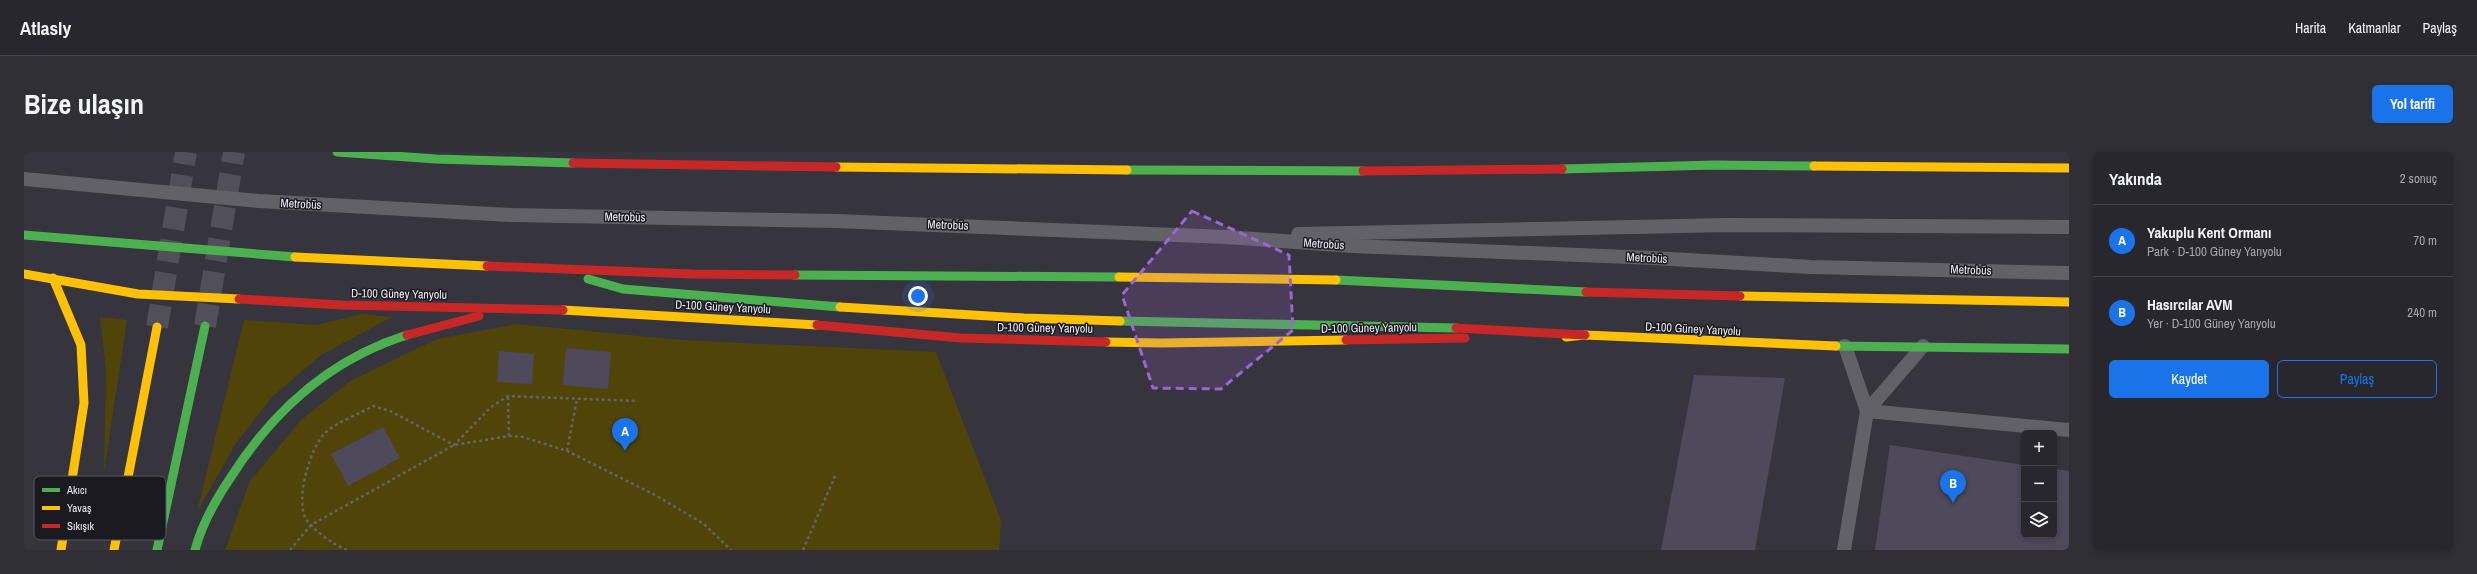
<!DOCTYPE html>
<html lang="tr">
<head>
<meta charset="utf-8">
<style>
	:root { --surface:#28272d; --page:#302f35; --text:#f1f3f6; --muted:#a5a5aa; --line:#444449; --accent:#1a73e8 }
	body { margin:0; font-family:"Archivo Narrow",sans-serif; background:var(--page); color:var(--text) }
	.controls { position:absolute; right:12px; bottom:12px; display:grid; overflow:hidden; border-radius:6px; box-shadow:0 2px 6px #0003 }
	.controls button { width:36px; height:36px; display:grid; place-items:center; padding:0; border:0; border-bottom:1px solid var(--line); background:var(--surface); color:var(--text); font:20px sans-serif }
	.you { position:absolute; left:894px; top:144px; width:14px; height:14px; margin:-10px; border:3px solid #fff; border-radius:50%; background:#1a73e8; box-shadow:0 0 0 6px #1a73e833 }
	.badge { display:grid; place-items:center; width:26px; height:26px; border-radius:50%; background:var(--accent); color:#fff; font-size:13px; font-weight:700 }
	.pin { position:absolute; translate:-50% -33px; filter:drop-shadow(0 1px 2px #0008) }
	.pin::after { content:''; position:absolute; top:21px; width:14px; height:12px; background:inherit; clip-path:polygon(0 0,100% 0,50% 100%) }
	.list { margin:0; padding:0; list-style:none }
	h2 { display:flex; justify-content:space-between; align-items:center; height:52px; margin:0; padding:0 16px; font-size:17px }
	h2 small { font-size:13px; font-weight:400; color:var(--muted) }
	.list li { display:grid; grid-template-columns:26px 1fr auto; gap:12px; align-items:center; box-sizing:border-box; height:72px; padding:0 16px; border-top:1px solid var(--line) }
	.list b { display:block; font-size:15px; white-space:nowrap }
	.list p { margin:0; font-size:13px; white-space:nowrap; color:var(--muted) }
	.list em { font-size:13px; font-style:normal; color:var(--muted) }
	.actions { display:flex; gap:8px; padding:12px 16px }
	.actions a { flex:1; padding:9px 0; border:1px solid var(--accent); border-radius:6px; text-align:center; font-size:14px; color:var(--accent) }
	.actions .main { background:var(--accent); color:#fff }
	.icon { flex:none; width:22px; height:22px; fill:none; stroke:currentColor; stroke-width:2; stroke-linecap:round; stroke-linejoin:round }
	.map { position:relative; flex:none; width:2045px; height:398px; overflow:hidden; border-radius:6px }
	header { display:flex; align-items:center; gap:24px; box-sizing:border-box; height:56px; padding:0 20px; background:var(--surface); border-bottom:1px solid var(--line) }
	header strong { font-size:19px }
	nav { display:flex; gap:22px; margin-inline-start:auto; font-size:14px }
	.intro { display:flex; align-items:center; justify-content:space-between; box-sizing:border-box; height:96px; padding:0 24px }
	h1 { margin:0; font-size:28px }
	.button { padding:10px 18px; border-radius:6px; background:var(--accent); color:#fff; font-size:14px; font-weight:700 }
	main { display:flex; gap:24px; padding:0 24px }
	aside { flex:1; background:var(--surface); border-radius:6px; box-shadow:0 2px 6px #0003 }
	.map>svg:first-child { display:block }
	.green { fill:#504409 }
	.building { fill:#4e495b }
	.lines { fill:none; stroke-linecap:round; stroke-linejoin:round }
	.primary-tunnel { stroke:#514f58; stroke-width:22; stroke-dasharray:22 11; stroke-linecap:butt }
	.path { stroke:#646369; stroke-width:2.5; stroke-dasharray:3 3; stroke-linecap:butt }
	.lane { stroke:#636168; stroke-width:14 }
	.fast { stroke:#4caf50; stroke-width:9 }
	.slow { stroke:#ffc107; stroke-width:9 }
	.jam { stroke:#c62828; stroke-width:9 }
	.marked { fill:#9d65cf; fill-opacity:0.2; stroke:#9d65cf; stroke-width:3; stroke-dasharray:8 5; stroke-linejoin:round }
	.labels { text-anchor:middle; stroke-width:3; stroke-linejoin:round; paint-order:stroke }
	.street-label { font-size:12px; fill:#ebe9f4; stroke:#1b1a21 }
	.key { fill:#1b1a21; stroke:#595860; stroke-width:1 }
	.key-label { font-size:11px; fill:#ebe9f4 }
</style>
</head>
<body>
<header>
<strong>Atlasly</strong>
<nav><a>Harita</a><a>Katmanlar</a><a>Paylaş</a></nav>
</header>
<div class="intro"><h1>Bize ulaşın</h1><a class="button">Yol tarifi</a></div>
<main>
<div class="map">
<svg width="2045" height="398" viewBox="0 0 2045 398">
	<rect width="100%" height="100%" fill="#36343c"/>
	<!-- green -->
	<g class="green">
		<polygon points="338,162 368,165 297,203 248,245 212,291 173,360 220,168 293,173"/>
		<polygon points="76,165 103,168 80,320 82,219"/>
		<polygon points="492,172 657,188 912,200 977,368 975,398 201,398 226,329 277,268 326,229 413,187"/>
	</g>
	<!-- building -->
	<g class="building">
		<polygon points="542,196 587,200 584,237 539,233"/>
		<polygon points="475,199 510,202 508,232 473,230"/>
		<polygon points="1670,223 1761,226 1731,398 1637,398"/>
		<polygon points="359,275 376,306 324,334 307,302"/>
		<polygon points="1866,293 2000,313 2000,383 2030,383 2030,317 2045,319 2045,398 1851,398"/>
	</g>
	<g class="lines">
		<!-- primary-tunnel -->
		<g class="primary-tunnel">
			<polyline points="181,174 210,0"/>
			<polyline points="133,175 162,0"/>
		</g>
		<!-- path -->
		<g class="path">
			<polyline points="484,245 485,284"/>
			<polyline points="543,299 553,247"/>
			<polyline points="266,398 287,373 430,293 485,284 499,285 543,299 633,344 680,372 707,398"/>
			<path d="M323 398C310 393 290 379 282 367 271 347 286 296 301 281 311 271 337 261 349 254L366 259 430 293 467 255 484 244 614 249"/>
			<polyline points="779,398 811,324"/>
		</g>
		<!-- lane -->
		<g class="lane">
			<polyline points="0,27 235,49 488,63 812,69 1202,85 1329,94 1629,106 1787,115 2045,121"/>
			<polyline points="1274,82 1704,73 2045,75"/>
			<polyline points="1843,259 2045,278"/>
			<polyline points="1843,259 1899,194"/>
			<polyline points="1820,398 1843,259 1821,194"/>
		</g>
		<!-- fast -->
		<g class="fast">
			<polyline points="313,0 412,7 549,11"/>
			<polyline points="1538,17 1691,13 1790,14"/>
			<polyline points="1103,18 1339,19"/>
			<polyline points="0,83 271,105"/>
			<polyline points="771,123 1095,125"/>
			<polyline points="564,127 599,137 816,155"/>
			<polyline points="1312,128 1562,140"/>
			<polyline points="1096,169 1432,176"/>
			<polyline points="1812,194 2045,197"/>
			<polyline points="133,398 181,174"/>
			<path d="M171 398C178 372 192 347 207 325 249 259 307 207 383 183"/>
		</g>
		<!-- slow -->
		<g class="slow">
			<polyline points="1790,14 2045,16"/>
			<polyline points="812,15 1103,18"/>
			<polyline points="271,105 463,114"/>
			<polyline points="0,122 114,142 215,147"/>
			<polyline points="1095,125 1312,128"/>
			<polyline points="29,126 57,193 60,251 37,398"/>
			<polyline points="1716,144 2045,150"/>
			<polyline points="816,155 1000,166 1096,169"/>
			<polyline points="539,158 793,173"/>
			<polyline points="1542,185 1561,183 1812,194"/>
			<polyline points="1082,190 1137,191 1322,188"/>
			<polyline points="90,398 133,175"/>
		</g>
		<!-- jam -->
		<g class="jam">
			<polyline points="549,11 812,15"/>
			<polyline points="1339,19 1538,17"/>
			<polyline points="463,114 667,122 771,123"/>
			<polyline points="1562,140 1716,144"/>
			<polyline points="215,147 318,153 539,158"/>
			<polyline points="793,173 937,186 1082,190"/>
			<polyline points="1432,176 1561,183"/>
			<polyline points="383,183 455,164"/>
			<polyline points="1322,188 1441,186"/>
		</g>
	</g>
	<!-- marked area -->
	<path class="marked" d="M1168 59 1265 103 1269 178 1197 237 1129 236 1098 143Z"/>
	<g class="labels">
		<!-- street labels -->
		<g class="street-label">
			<text transform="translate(277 52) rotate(3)" y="4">Metrobüs</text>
			<text transform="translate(601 65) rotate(1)" y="4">Metrobüs</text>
			<text transform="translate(924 73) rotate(2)" y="4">Metrobüs</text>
			<text transform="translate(1300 92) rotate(4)" y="4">Metrobüs</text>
			<text transform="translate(1623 106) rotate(3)" y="4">Metrobüs</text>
			<text transform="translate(1947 118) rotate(2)" y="4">Metrobüs</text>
			<text transform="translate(375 142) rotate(1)" y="4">D-100 Güney Yanyolu</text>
			<text transform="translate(699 155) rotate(3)" y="4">D-100 Güney Yanyolu</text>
			<text transform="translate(1021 176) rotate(1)" y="4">D-100 Güney Yanyolu</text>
			<text transform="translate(1345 176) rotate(-1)" y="4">D-100 Güney Yanyolu</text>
			<text transform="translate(1669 177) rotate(3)" y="4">D-100 Güney Yanyolu</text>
		</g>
	</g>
	<!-- legend -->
	<rect x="10" y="324" width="132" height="64" rx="6" class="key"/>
	<rect x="18" y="336" width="18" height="4" fill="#4caf50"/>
	<rect x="18" y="354" width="18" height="4" fill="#ffc107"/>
	<rect x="18" y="372" width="18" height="4" fill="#c62828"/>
	<g class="key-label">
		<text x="43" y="342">Akıcı</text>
		<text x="43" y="360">Yavaş</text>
		<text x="43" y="378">Sıkışık</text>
	</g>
</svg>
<div class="controls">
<button>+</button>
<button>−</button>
<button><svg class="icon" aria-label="layers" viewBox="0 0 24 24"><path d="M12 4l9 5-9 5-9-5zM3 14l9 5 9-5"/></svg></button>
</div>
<div class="you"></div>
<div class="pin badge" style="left:601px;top:299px">A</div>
<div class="pin badge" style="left:1929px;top:351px">B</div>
</div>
<aside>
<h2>Yakında<small>2 sonuç</small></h2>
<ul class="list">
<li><span class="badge">A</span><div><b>Yakuplu Kent Ormanı</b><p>Park · D-100 Güney Yanyolu</p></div><em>70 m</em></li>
<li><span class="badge">B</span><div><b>Hasırcılar AVM</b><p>Yer · D-100 Güney Yanyolu</p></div><em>240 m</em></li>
</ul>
<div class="actions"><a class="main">Kaydet</a><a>Paylaş</a></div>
</aside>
</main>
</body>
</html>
